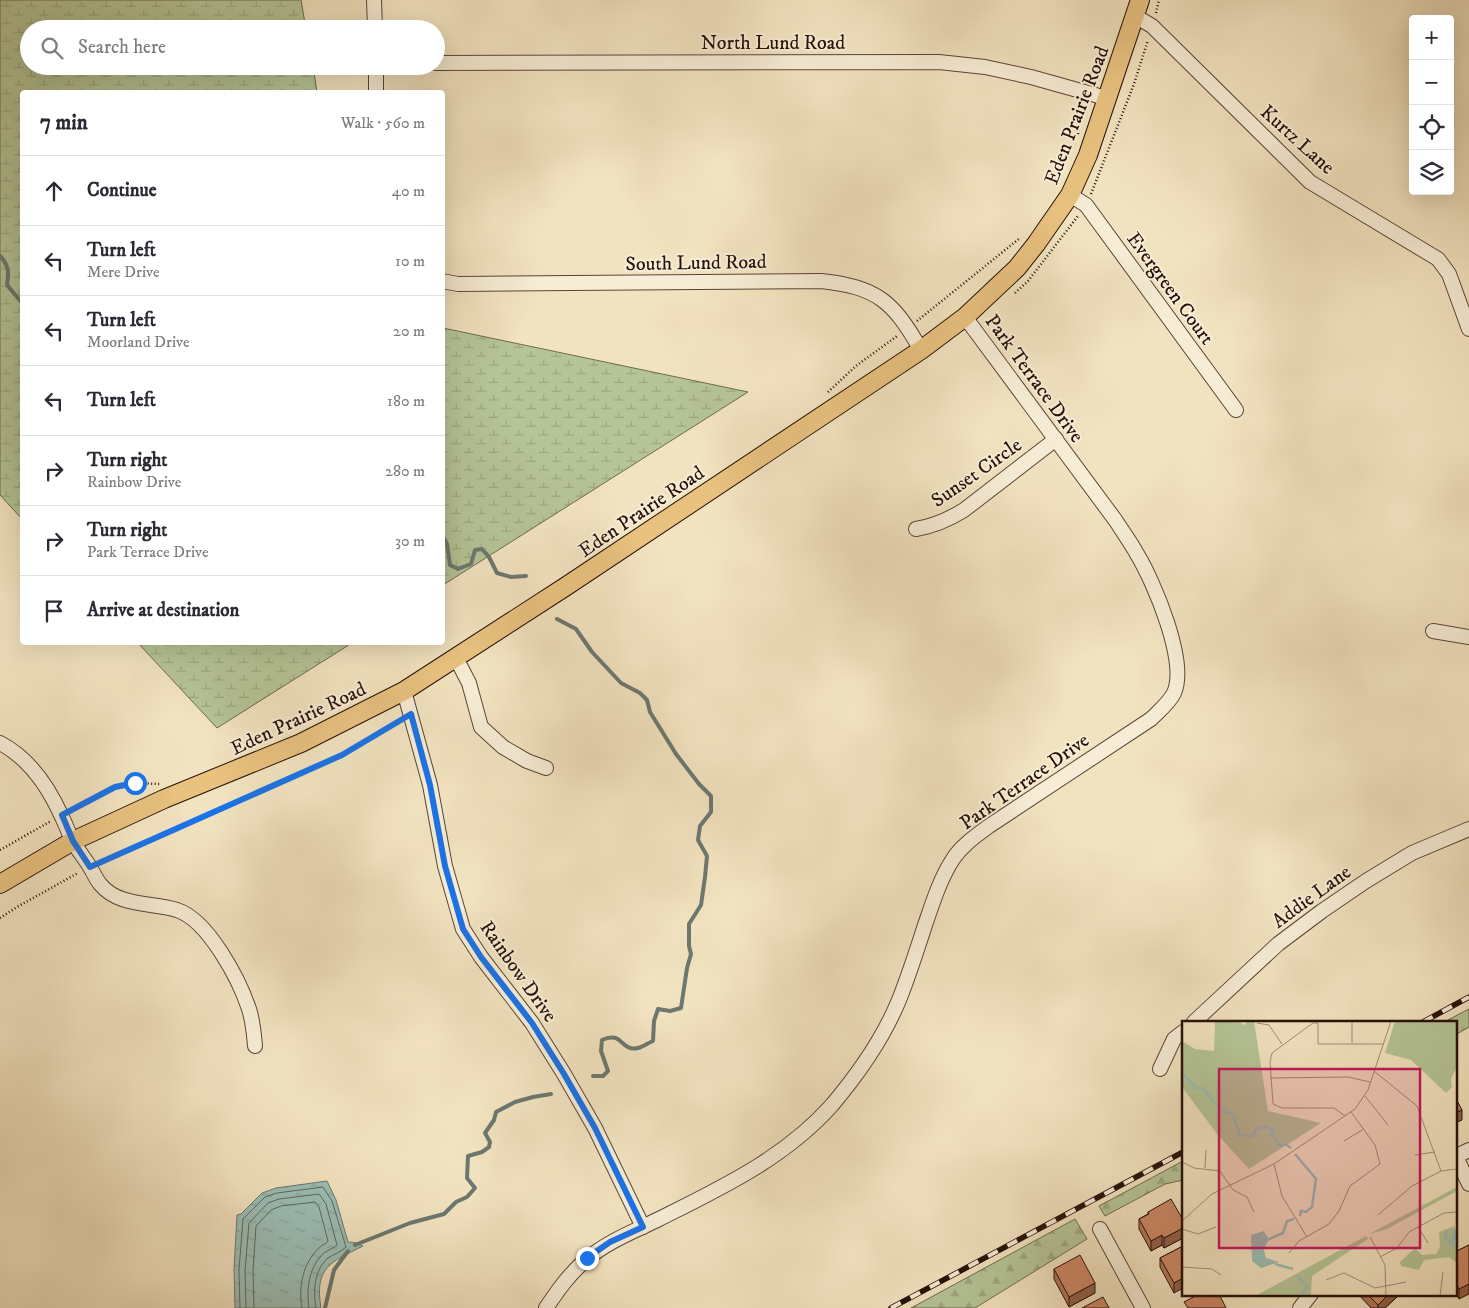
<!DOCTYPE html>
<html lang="en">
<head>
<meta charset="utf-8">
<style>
	:root { --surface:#fff; --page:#f7f7f7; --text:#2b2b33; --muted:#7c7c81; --line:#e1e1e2 }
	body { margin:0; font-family:"IM FELL DW Pica",serif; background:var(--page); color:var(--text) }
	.controls { position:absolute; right:15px; top:15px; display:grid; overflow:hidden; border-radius:5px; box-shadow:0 5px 20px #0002 }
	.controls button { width:45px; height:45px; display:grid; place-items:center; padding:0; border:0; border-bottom:1px solid var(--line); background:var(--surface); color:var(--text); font:25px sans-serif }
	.stop { position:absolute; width:15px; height:15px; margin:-11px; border:4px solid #1a73e8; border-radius:50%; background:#fff }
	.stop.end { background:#1a73e8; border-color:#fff; box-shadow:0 1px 5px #0008 }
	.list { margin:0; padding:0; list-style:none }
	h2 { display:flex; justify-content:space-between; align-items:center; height:65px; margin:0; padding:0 20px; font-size:21px }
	h2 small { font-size:16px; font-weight:400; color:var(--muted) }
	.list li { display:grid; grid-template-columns:32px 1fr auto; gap:15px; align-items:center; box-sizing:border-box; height:70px; padding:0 20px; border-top:1px solid var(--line) }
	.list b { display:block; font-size:19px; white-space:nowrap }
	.list p { margin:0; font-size:16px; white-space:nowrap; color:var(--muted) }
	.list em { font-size:16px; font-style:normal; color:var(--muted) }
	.icon { flex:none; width:28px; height:28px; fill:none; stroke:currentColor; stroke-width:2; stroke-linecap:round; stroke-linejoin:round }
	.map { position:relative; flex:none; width:1469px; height:1308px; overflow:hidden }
	.search { position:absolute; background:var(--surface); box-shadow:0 5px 20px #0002; left:20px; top:20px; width:425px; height:55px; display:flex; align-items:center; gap:12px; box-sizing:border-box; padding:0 18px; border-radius:28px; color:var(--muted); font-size:19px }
	.panel { position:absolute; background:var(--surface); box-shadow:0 5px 20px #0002; left:20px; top:90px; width:425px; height:555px; border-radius:5px }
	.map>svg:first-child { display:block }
	.forest { fill:url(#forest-firs); stroke:#6e6a50 }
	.wetland { fill:url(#wetland-marsh); stroke:#6e6a50 }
	.water { fill:url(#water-ripples); stroke:#6c7870 }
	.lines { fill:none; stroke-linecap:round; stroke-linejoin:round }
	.shore { stroke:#60675f; stroke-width:1 }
	.stream { stroke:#6c7870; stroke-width:4 }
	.minor-casing { stroke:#594536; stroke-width:16 }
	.major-casing { stroke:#261008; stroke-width:20 }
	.path { stroke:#261008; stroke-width:2.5; stroke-dasharray:1 2.5; stroke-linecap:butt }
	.minor { stroke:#f7edd6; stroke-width:14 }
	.major { stroke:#e9c280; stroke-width:18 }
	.rail-casing { stroke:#261008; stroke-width:5.5 }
	.rail { stroke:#f7edd6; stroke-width:4; stroke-dasharray:11; stroke-linecap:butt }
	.wall { fill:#af7558; stroke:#261008 }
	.shaded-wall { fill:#8f5f47; stroke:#261008 }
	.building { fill:#c86; stroke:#261008 }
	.route { stroke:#1a73e8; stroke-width:6 }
	.labels { text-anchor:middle; stroke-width:4; stroke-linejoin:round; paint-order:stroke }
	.street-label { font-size:20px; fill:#261008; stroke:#f7edd6 }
	.inset-river { fill:none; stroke:#9bbeb6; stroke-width:2.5 }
	.inset-road { fill:none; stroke:#a08f76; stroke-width:1 }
	.view { fill:#c2185b; fill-opacity:0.15; stroke:#c2185b; stroke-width:2.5 }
	.inset-edge { fill:none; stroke:#261008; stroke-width:2.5 }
</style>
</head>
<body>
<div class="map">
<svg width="1469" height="1308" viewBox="0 0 1469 1308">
	<defs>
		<pattern id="forest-firs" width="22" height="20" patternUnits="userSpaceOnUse" patternTransform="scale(1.25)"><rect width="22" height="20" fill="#b5c597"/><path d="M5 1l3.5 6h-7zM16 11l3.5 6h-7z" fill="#9ca881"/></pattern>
		<pattern id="wetland-marsh" width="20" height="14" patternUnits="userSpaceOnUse" patternTransform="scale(1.25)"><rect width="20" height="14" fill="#b5c597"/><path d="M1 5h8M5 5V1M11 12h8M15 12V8" fill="none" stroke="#9ca881"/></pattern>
		<pattern id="water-ripples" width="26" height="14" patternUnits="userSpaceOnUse" patternTransform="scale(1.25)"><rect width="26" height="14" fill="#9bbeb6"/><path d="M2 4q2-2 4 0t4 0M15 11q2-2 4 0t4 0" fill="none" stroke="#85a29b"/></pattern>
	</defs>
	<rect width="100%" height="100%" fill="#f2e3c0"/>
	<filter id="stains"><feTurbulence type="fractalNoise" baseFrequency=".004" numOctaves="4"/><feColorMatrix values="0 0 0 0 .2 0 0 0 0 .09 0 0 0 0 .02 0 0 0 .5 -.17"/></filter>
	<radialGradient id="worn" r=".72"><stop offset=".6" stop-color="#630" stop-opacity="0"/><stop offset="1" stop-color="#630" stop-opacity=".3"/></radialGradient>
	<!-- forest -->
	<g class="forest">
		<polygon points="1469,1009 1469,1027 1455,1035 1455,1022 1444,1022"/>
		<polygon points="1183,1161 1183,1180 1165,1184 1105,1216 1099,1206"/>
		<polygon points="1075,1219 1087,1239 975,1308 911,1308"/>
	</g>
	<!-- wetland -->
	<g class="wetland">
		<polygon points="0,0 301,0 306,29 29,29 29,66 313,66 317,92 22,92 22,519 0,495"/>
		<polygon points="443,328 748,392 443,585"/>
		<polygon points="138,643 352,643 217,728"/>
	</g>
	<!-- water -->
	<path class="water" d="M327 1181 336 1200 348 1242 357 1243 363 1246C331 1262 314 1267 321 1308H235L234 1270 237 1215 241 1214 262 1193 276 1188Z"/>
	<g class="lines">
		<!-- shore -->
		<g class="shore">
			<path d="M240 1308 239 1270 243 1219 265 1197 277 1193 323 1187 332 1201 346 1247C341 1252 334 1254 328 1258 314 1270 313 1291 316 1308"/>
			<path d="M246 1308 245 1271 249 1223 268 1203 279 1199 319 1194 326 1204 337 1245C334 1248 328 1250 324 1253 309 1266 306 1289 309 1308"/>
			<path d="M254 1308 253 1271 256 1226 271 1210 281 1206 315 1202 319 1207 328 1241C326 1244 322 1245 319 1248 303 1263 298 1287 302 1308"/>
		</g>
		<!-- stream -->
		<g class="stream">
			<path d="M0 256C9 265 9 273 7 285L22 303"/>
			<polyline points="442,535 447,544 450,565 458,569 471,564 475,550 482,549 489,557 497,573 511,577 526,576"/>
			<path d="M557 619 576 629 592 652 621 683 640 693 647 700 650 712 676 754 699 784 711 796V812L700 826 698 840 707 856 705 877 701 905 689 924V946L691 954 687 968 681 1008 670 1011 658 1009 654 1021 653 1041C648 1043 643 1047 638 1048 620 1052 623 1030 602 1040L601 1051 608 1071 603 1076H593"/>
			<polyline points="355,1245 410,1223 444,1214 456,1202 467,1197 475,1188 467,1178 468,1156 482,1152 489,1147 490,1142 485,1133 494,1120 496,1112 515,1102 533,1097 551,1094"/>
			<polyline points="325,1308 334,1270 348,1251"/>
		</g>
		<defs>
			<g id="minor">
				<polyline points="374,0 375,29"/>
				<polyline points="1135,16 1152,26 1310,182 1438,259 1449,274 1469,329"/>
				<polyline points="436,63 939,62 985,67 1031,77 1106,98"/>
				<polyline points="376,66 376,92"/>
				<polyline points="1070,195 1086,205 1236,410"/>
				<path d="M442 281 458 284 821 281C877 287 893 301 921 350"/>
				<path d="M916 529C934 526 948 520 964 510L1056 439"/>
				<polyline points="1433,631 1469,637"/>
				<polyline points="456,658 469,683 481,727 503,747 527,761 546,768"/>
				<polyline points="404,691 430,785 445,866 463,929 481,957 532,1023 564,1074 595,1128 643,1227"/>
				<path d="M0 743C29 758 49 788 62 817 66 825 69 834 73 842 78 850 85 859 90 867 93 872 96 879 100 884 119 907 150 902 177 910 208 920 239 979 249 1009 253 1021 254 1034 255 1046"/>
				<polyline points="1194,1022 1278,944 1322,911 1366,881 1412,853 1469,829"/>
				<polyline points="1160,1069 1174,1039 1183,1032"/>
				<polyline points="1455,1157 1469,1150"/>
				<polyline points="1456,1157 1469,1184"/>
				<polyline points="1100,1229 1143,1308"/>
				<path d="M546 1308C558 1290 570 1273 587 1259 608 1241 635 1231 659 1219 721 1188 785 1158 832 1105 859 1073 883 1039 899 1000 909 975 917 950 925 925 933 902 940 879 953 859 962 845 976 836 989 826L1151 719C1159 711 1169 703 1174 693 1188 662 1154 582 1137 554 1131 543 1123 532 1116 521L965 317"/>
				<polyline points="1300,1308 1311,1294"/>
			</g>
			<polyline id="major" points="0,884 73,841 164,799 301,743 404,691 565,587 921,350 965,317 1017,268 1036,244 1070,195 1088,155 1140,0"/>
		</defs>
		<!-- minor casing -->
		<use href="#minor" class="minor-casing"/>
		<!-- major casing -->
		<use href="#major" class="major-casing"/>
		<!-- path -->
		<g class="path">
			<polyline points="1156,13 1159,0"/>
			<polyline points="1088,80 1092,70 1106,52"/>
			<polyline points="1078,134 1081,105"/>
			<polyline points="1091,194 1134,84 1148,40"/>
			<polyline points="1015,293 1028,281 1078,216"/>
			<polyline points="917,321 1020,238"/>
			<polyline points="828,392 856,366 897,336"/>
			<polyline points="73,809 115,787 135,783 160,784"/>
			<polyline points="0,850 51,821"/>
			<polyline points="101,861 342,755 399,722"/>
			<polyline points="0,918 17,907 78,873"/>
		</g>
		<!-- minor -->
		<use href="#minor" class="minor"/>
		<!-- major -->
		<use href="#major" class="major"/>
		<defs>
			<g id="rail">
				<polyline points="1423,1022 1469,997"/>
				<polyline points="891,1308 1183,1152"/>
			</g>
		</defs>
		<!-- rail casing -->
		<use href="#rail" class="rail-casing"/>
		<!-- rail -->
		<use href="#rail" class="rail"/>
	</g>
	<!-- wall -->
	<g class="wall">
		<polygon points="1148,1212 1183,1220 1183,1238 1164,1248 1162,1245 1151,1251 1139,1229 1139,1219 1148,1214"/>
		<polygon points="1469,1245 1459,1299 1455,1291 1455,1252"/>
		<polygon points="1183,1246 1174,1293 1160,1267 1160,1258"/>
		<polygon points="1054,1269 1095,1293 1069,1307 1054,1279"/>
		<polygon points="1358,1294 1400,1294 1385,1308 1371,1308"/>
	</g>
	<!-- shaded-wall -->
	<g class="shaded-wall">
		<polygon points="1462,1110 1462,1120 1455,1123 1455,1113"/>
		<polygon points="1183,1228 1183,1238 1164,1248 1164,1238"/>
		<polygon points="1162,1235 1162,1245 1151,1251 1151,1241"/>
		<polygon points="1183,1278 1183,1288 1174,1293 1174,1283"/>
		<polygon points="1095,1283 1095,1293 1069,1307 1069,1297"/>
		<polygon points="1469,1284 1469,1294 1459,1299 1459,1289"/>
		<polygon points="1389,1294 1400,1294 1385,1308 1378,1308 1378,1305"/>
	</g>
	<!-- building -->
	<g class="building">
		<polygon points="1455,1097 1462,1110 1455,1113"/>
		<polygon points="1171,1199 1183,1220 1183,1228 1164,1238 1162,1235 1151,1241 1139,1219 1149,1214 1148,1212"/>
		<polygon points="1469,1245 1469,1284 1459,1289 1455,1281 1455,1252"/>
		<polygon points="1183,1246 1183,1278 1174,1283 1160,1258"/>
		<polygon points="1080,1255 1095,1283 1069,1297 1054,1269"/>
		<polygon points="1199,1294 1219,1294 1226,1308 1188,1308 1184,1302"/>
		<polygon points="1367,1294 1389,1294 1378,1305"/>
		<polygon points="1103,1297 1109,1308 1082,1308"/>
	</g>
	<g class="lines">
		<!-- route -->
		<polyline class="route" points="135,783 115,787 62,815 73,841 90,867 342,755 411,714 430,785 445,866 463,929 481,957 532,1023 564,1074 595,1128 643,1227 610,1242 587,1258"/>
	</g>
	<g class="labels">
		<!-- street labels -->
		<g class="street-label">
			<text x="773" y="49">North Lund Road</text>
			<text transform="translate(1076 115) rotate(-69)" y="7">Eden Prairie Road</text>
			<text transform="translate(1298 139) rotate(42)" y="7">Kurtz Lane</text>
			<text transform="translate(696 262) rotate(-1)" y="7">South Lund Road</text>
			<text transform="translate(1171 288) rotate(54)" y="7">Evergreen Court</text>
			<text transform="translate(1035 378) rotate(54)" y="7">Park Terrace Drive</text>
			<text transform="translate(976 472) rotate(-35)" y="7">Sunset Circle</text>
			<text transform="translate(641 511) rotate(-34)" y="7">Eden Prairie Road</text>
			<text transform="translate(298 718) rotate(-25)" y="7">Eden Prairie Road</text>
			<text transform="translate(1024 781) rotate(-35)" y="7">Park Terrace Drive</text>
			<text transform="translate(1311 896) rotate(-36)" y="7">Addie Lane</text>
			<text transform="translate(519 971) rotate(55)" y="7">Rainbow Drive</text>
		</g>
	</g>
	<!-- overview -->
	<g transform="translate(1182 1021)">
		<rect width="275" height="275" fill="#f2e3c0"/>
		<path d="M213 0H275V46L269 58 270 66 264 72 229 39 203 32Z" fill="#b5c597"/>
		<path d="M275 166V170L205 208 187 213ZM273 205 275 242 267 236 242 239 237 249 219 245 218 241 233 227 240 234 254 233 258 226 257 211ZM184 215 186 218 130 255 129 275H73Z" fill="#b5c597"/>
		<path d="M30 0H55L63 4 65 0H72L86 90 139 102 67 148 35 113 0 66V20L13 28 32 30 33 2Z" fill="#b5c597"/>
		<path d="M267 208 264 218H270L271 208 275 210 272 227 262 217V212ZM82 210 87 219 81 226 84 237 97 241 79 247 70 240 69 214Z" fill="#9bbeb6"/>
		<path class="inset-river" d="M0 52 14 67H20L40 90 50 93 57 110 56 114 71 115 74 108 84 106 92 110 89 113 98 125 103 123 109 127M113 133 134 158 130 186 124 191 119 190 118 195M81 228 85 219 101 212 105 200 112 198M93 243 111 248M115 254 125 266 119 275"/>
		<path class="inset-road" d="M170 0V22M75 2 87 4 100 23M192 50 235 85 259 150M88 57 166 56 188 61M183 75 206 104M163 95 152 87H100L91 83 88 41 90 32 131 2H136V23H201M162 120 182 108M233 134 253 131M0 141 12 147 38 150 51 169 65 176 72 191M92 143 100 175 125 216M23 147 24 129M196 194 230 165 259 150 275 148M0 200 30 173 92 143 173 88 186 69 209 0M236 206 246 222M0 208 16 213 34 206M188 216 203 244 204 275M107 232 117 220 147 203 157 190 168 165 198 143 193 124 169 91M198 236 215 227 227 211 262 192 275 191M0 246 30 248 39 254M144 259 162 252 193 267 224 261M258 275 261 251"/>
		<path class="view" d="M37 48H238V227H37Z"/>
		<rect width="275" height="275" class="inset-edge"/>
	</g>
	<rect width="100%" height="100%" filter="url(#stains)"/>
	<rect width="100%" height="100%" fill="url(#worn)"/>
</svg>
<div class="controls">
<button>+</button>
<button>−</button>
<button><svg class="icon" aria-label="locate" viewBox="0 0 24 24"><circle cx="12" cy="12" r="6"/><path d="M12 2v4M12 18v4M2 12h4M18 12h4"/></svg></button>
<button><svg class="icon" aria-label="layers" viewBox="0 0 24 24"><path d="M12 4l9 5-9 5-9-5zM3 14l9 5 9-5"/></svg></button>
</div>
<div class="stop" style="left:135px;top:783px"></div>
<div class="stop end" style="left:587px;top:1258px"></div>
<div class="search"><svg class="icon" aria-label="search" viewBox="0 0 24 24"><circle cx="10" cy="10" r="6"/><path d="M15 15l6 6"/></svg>Search here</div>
<section class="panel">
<h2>7 min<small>Walk · 560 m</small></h2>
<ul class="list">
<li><svg class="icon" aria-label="ahead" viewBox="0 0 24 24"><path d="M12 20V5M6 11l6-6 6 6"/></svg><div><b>Continue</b></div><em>40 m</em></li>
<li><svg class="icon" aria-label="left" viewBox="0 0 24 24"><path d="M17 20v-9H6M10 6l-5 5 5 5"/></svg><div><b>Turn left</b><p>Mere Drive</p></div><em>10 m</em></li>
<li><svg class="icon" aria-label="left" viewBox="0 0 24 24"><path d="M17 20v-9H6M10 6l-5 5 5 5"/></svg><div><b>Turn left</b><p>Moorland Drive</p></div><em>20 m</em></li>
<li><svg class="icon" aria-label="left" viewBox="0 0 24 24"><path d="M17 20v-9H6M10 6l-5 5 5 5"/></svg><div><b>Turn left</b></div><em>180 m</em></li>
<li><svg class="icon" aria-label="right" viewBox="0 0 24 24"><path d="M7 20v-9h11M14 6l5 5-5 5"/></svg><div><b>Turn right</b><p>Rainbow Drive</p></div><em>280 m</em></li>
<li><svg class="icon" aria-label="right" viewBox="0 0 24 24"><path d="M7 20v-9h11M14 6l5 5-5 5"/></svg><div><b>Turn right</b><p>Park Terrace Drive</p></div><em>30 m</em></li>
<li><svg class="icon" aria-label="arrive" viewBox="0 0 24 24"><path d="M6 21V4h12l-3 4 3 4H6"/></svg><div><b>Arrive at destination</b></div></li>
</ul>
</section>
</div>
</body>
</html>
